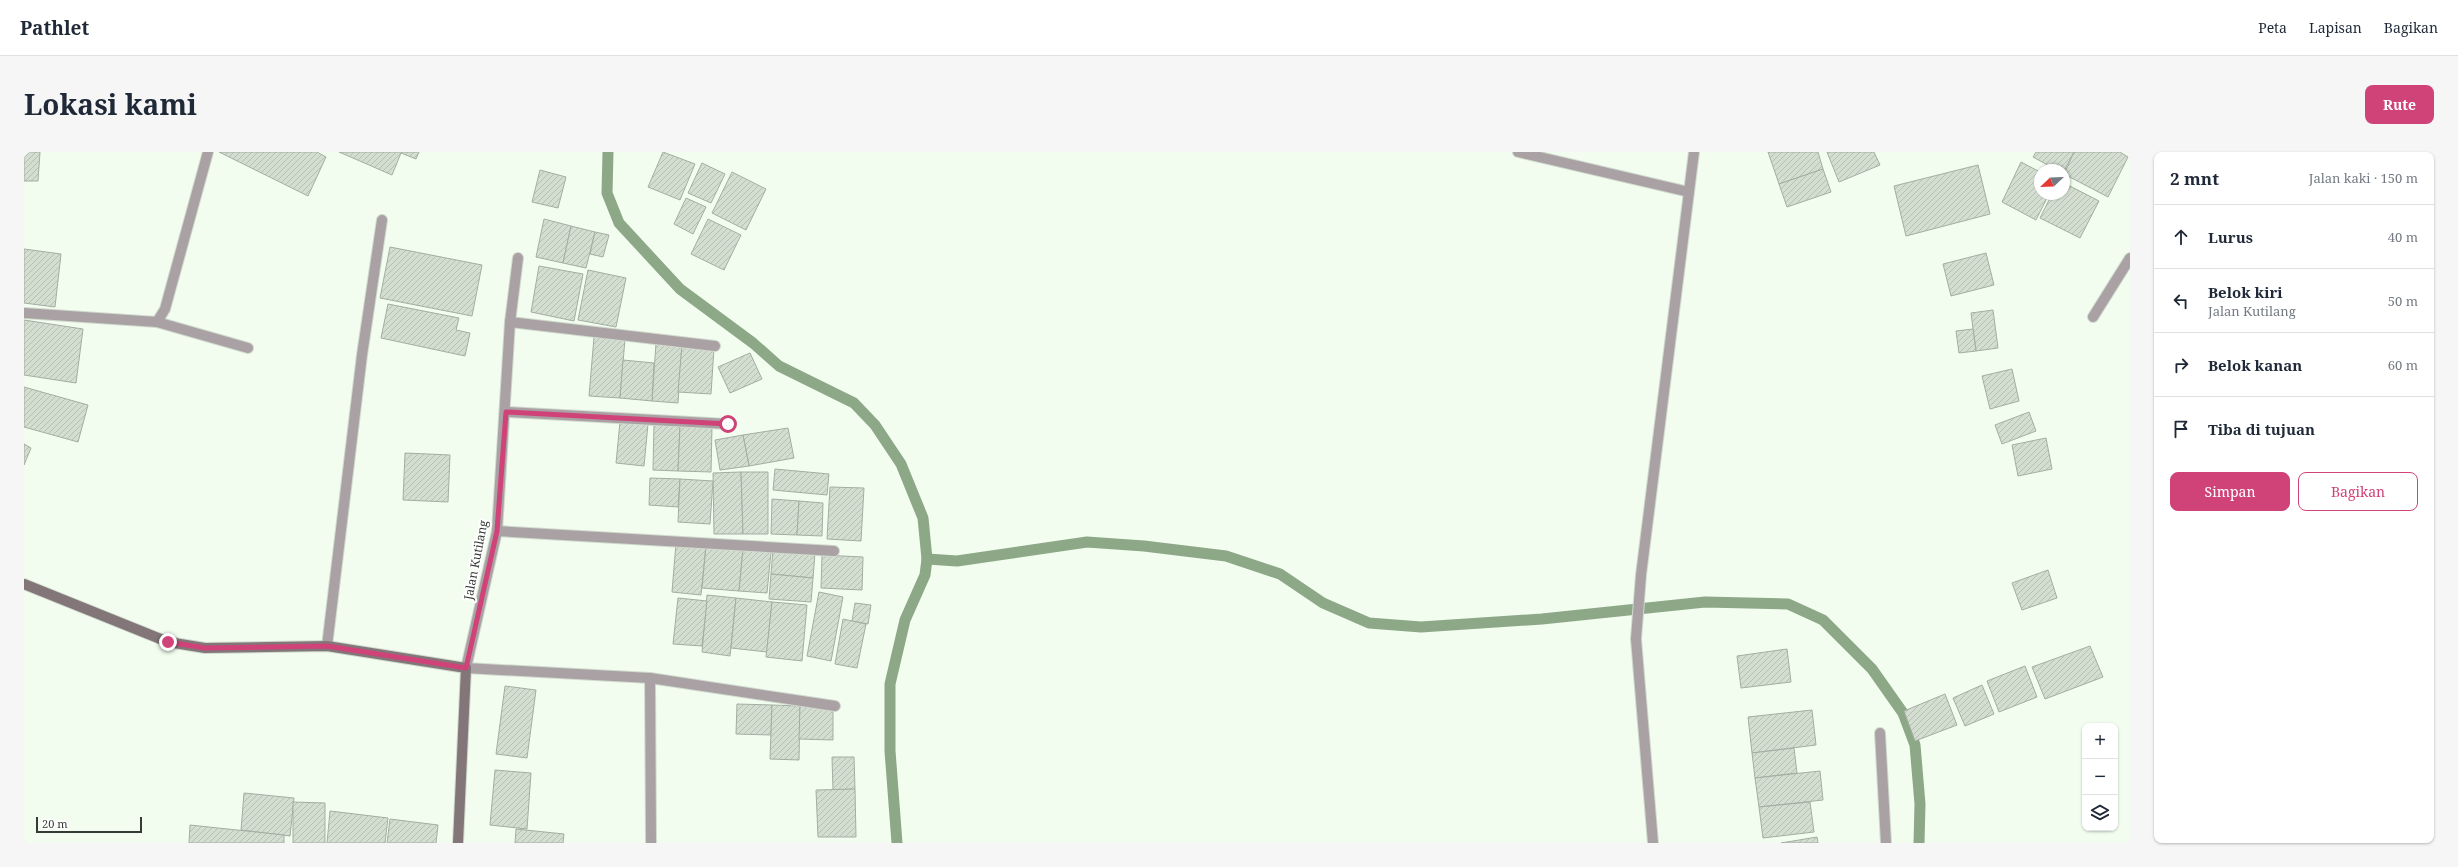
<!DOCTYPE html>
<html lang="id">
<head>
<meta charset="utf-8">
<style>
	:root { --surface:#fff; --page:#f6f6f7; --text:#1f2937; --muted:#747a83; --line:#e0e1e3; --accent:#cf4378 }
	body { margin:0; font-family:"Noto Serif",serif; background:var(--page); color:var(--text) }
	.controls { position:absolute; right:12px; bottom:12px; display:grid; overflow:hidden; border-radius:8px; box-shadow:0 1px 3px #0004 }
	.controls button { width:36px; height:36px; display:grid; place-items:center; padding:0; border:0; border-bottom:1px solid var(--line); background:var(--surface); color:var(--text); font:20px sans-serif }
	.compass { position:absolute; left:2010px; top:12px; width:36px; height:36px; border-radius:50%; background:var(--surface); box-shadow:0 1px 3px #0004; rotate:247deg }
	.scale { position:absolute; left:12px; bottom:10px; width:106px; box-sizing:border-box; padding-left:4px; border:2px solid #363b35; border-top:0; font-size:11px; line-height:14px; white-space:nowrap; color:#363b35; -webkit-text-stroke:3px #fff; paint-order:stroke }
	.stop { position:absolute; width:12px; height:12px; margin:-9px; border:3px solid #cf4378; border-radius:50%; background:#fff }
	.stop.end { background:#cf4378; border-color:#fff; box-shadow:0 1px 4px #0008 }
	.list { margin:0; padding:0; list-style:none }
	h2 { display:flex; justify-content:space-between; align-items:center; height:52px; margin:0; padding:0 16px; font-size:17px }
	h2 small { font-size:13px; font-weight:400; color:var(--muted) }
	.list li { display:grid; grid-template-columns:26px 1fr auto; gap:12px; align-items:center; box-sizing:border-box; height:64px; padding:0 16px; border-top:1px solid var(--line) }
	.list b { display:block; font-size:15px; white-space:nowrap }
	.list p { margin:0; font-size:13px; white-space:nowrap; color:var(--muted) }
	.list em { font-size:13px; font-style:normal; color:var(--muted) }
	.actions { display:flex; gap:8px; padding:12px 16px }
	.actions a { flex:1; padding:9px 0; border:1px solid var(--accent); border-radius:8px; text-align:center; font-size:14px; color:var(--accent) }
	.actions .main { background:var(--accent); color:#fff }
	.icon { flex:none; width:22px; height:22px; fill:none; stroke:currentColor; stroke-width:2; stroke-linecap:round; stroke-linejoin:round }
	.map { position:relative; flex:none; width:2106px; height:691px; overflow:hidden; border-radius:8px }
	header { display:flex; align-items:center; gap:24px; box-sizing:border-box; height:56px; padding:0 20px; background:var(--surface); border-bottom:1px solid var(--line) }
	header strong { font-size:19px }
	nav { display:flex; gap:22px; margin-inline-start:auto; font-size:14px }
	.intro { display:flex; align-items:center; justify-content:space-between; box-sizing:border-box; height:96px; padding:0 24px }
	h1 { margin:0; font-size:28px }
	.button { padding:10px 18px; border-radius:8px; background:var(--accent); color:#fff; font-size:14px; font-weight:700 }
	main { display:flex; gap:24px; padding:0 24px }
	aside { flex:1; background:var(--surface); border-radius:8px; box-shadow:0 1px 3px #0004 }
	.map>svg:first-child { display:block }
	.lines { fill:none; stroke-linecap:round; stroke-linejoin:round }
	.stream { stroke:#8da887; stroke-width:11 }
	.building { fill:url(#building-hatch); stroke:#a3aea1 }
	.street-casing { stroke:#d0dace; stroke-width:12 }
	.secondary-casing { stroke:#d0dace; stroke-width:12 }
	.street { stroke:#a9a1a3; stroke-width:10 }
	.secondary { stroke:#827679; stroke-width:10 }
	.route { stroke:#cf4378; stroke-width:5 }
	.labels { text-anchor:middle; stroke-width:4; stroke-linejoin:round; paint-order:stroke }
	.street-label { font-size:12px; fill:#363b35; stroke:#fff }
</style>
</head>
<body>
<header>
<strong>Pathlet</strong>
<nav><a>Peta</a><a>Lapisan</a><a>Bagikan</a></nav>
</header>
<div class="intro"><h1>Lokasi kami</h1><a class="button">Rute</a></div>
<main>
<div class="map">
<svg width="2106" height="691" viewBox="0 0 2106 691">
	<defs>
		<pattern id="building-hatch" width="6" height="6" patternUnits="userSpaceOnUse"><rect width="6" height="6" fill="#d3ded1"/><path d="M-1 1l2-2M0 6l6-6M5 7l2-2" fill="none" stroke="#b6bfb4"/></pattern>
	</defs>
	<rect width="100%" height="100%" fill="#f2fdf0"/>
	<g class="lines">
		<!-- stream -->
		<g class="stream">
			<polyline points="584,0 583,41 595,71 656,137 729,191 755,214 830,251 851,273 877,312 899,366 903,407 901,423 881,468 866,532 866,599 873,691"/>
			<polyline points="903,407 933,409 1063,390 1120,394 1202,404 1256,422 1299,451 1345,471 1397,475 1518,467 1681,450 1764,452 1799,468 1848,517 1879,561 1891,593 1896,652 1895,691"/>
		</g>
	</g>
	<!-- building -->
	<g class="building">
		<polygon points="0,0 16,0 14,29 0,29"/>
		<polygon points="195,0 293,0 302,5 284,44"/>
		<polygon points="315,0 395,0 392,7 377,1 368,23"/>
		<polygon points="639,0 671,12 656,48 624,35"/>
		<polygon points="1744,0 1794,0 1799,17 1755,32"/>
		<polygon points="1803,0 1850,0 1856,13 1815,30"/>
		<polygon points="2012,0 2050,0 2040,19 2033,18 2009,5"/>
		<polygon points="2050,0 2096,0 2104,5 2084,45 2040,22"/>
		<polygon points="1997,10 2016,20 2016,42 2025,42 2012,68 1978,50"/>
		<polygon points="678,11 701,22 687,51 664,41"/>
		<polygon points="1954,13 1966,62 1882,84 1870,34"/>
		<polygon points="1799,17 1807,40 1763,55 1755,32"/>
		<polygon points="516,18 542,25 534,56 508,50"/>
		<polygon points="708,20 742,37 722,78 688,61"/>
		<polygon points="2040,31 2075,49 2056,86 2016,66 2028,42 2040,42"/>
		<polygon points="662,46 682,55 669,82 650,72"/>
		<polygon points="520,67 547,74 539,111 512,105"/>
		<polygon points="684,67 717,83 700,118 667,102"/>
		<polygon points="547,74 571,80 562,116 539,111"/>
		<polygon points="571,80 585,83 579,105 566,102"/>
		<polygon points="366,95 458,113 448,164 356,146"/>
		<polygon points="0,97 37,102 31,155 0,151"/>
		<polygon points="1962,101 1970,133 1927,144 1919,112"/>
		<polygon points="515,114 559,122 550,169 507,160"/>
		<polygon points="564,118 602,126 592,175 554,168"/>
		<polygon points="364,152 435,166 432,178 446,181 441,204 357,186"/>
		<polygon points="1969,158 1974,196 1952,199 1947,161"/>
		<polygon points="0,168 59,177 52,231 0,223"/>
		<polygon points="1949,177 1952,199 1935,201 1932,179"/>
		<polygon points="570,185 601,187 596,246 565,244"/>
		<polygon points="632,191 658,193 654,251 628,249"/>
		<polygon points="658,193 690,196 687,242 654,240"/>
		<polygon points="726,201 738,227 706,241 694,215"/>
		<polygon points="599,208 630,211 628,249 596,246"/>
		<polygon points="1988,217 1995,249 1966,257 1958,224"/>
		<polygon points="0,235 64,253 54,290 0,275"/>
		<polygon points="2005,260 2012,279 1978,292 1971,273"/>
		<polygon points="596,270 624,272 620,314 592,311"/>
		<polygon points="630,272 656,273 654,319 629,318"/>
		<polygon points="656,273 688,274 687,320 654,319"/>
		<polygon points="764,276 770,306 725,314 719,283"/>
		<polygon points="719,283 725,314 696,318 691,288"/>
		<polygon points="2022,286 2028,317 1994,324 1988,293"/>
		<polygon points="0,292 7,296 0,313"/>
		<polygon points="381,301 426,303 424,350 379,348"/>
		<polygon points="751,317 805,322 803,343 749,338"/>
		<polygon points="717,320 719,382 690,382 689,321"/>
		<polygon points="717,320 744,320 744,382 719,382"/>
		<polygon points="626,326 656,327 654,355 625,353"/>
		<polygon points="656,327 689,329 686,372 654,370"/>
		<polygon points="806,335 840,336 837,389 803,387"/>
		<polygon points="748,347 775,349 773,383 747,382"/>
		<polygon points="775,349 799,351 798,384 773,383"/>
		<polygon points="652,391 682,394 677,443 648,440"/>
		<polygon points="682,394 719,397 715,439 678,436"/>
		<polygon points="719,397 747,400 743,441 715,439"/>
		<polygon points="749,397 791,401 789,426 747,422"/>
		<polygon points="798,403 839,405 838,438 797,436"/>
		<polygon points="2024,418 2033,446 1998,458 1988,431"/>
		<polygon points="747,422 789,426 787,450 745,447"/>
		<polygon points="795,440 819,445 807,509 783,504"/>
		<polygon points="683,443 712,446 706,504 678,500"/>
		<polygon points="654,446 683,449 678,494 649,492"/>
		<polygon points="712,446 748,450 743,500 707,496"/>
		<polygon points="748,450 783,453 778,509 742,505"/>
		<polygon points="831,451 847,453 844,472 828,469"/>
		<polygon points="819,467 842,472 833,516 811,512"/>
		<polygon points="2066,494 2079,525 2021,547 2008,515"/>
		<polygon points="1763,497 1767,530 1717,536 1713,504"/>
		<polygon points="2001,514 2013,545 1975,560 1963,529"/>
		<polygon points="1958,533 1970,562 1941,574 1929,546"/>
		<polygon points="481,534 512,538 503,606 472,602"/>
		<polygon points="1921,542 1933,573 1891,589 1880,559"/>
		<polygon points="713,552 748,553 747,583 712,582"/>
		<polygon points="748,553 776,554 775,608 746,607"/>
		<polygon points="776,554 809,556 809,588 775,587"/>
		<polygon points="1788,558 1792,593 1728,601 1724,565"/>
		<polygon points="1770,596 1773,621 1731,626 1728,601"/>
		<polygon points="808,605 830,605 831,637 809,638"/>
		<polygon points="471,618 507,621 503,677 466,673"/>
		<polygon points="1796,619 1799,648 1735,655 1731,626"/>
		<polygon points="831,637 832,685 794,685 792,638"/>
		<polygon points="220,641 270,646 266,684 217,678"/>
		<polygon points="269,650 301,651 301,691 269,691"/>
		<polygon points="1786,650 1790,680 1739,686 1735,655"/>
		<polygon points="306,659 364,666 361,691 303,691"/>
		<polygon points="366,667 414,673 412,691 363,691"/>
		<polygon points="166,673 260,683 260,691 165,691"/>
		<polygon points="492,677 540,682 539,691 491,691"/>
		<polygon points="1793,685 1794,691 1757,691"/>
	</g>
	<g class="lines">
		<defs>
			<g id="street">
				<polyline points="1494,0 1665,40"/>
				<polyline points="494,106 486,170 473,379 442,516 626,526 811,554"/>
				<polyline points="0,161 133,170 141,157 184,0"/>
				<polyline points="2069,165 2106,106"/>
				<polyline points="133,170 224,196"/>
				<polyline points="486,170 691,194"/>
				<polyline points="482,260 704,272"/>
				<polyline points="473,379 810,399"/>
				<polyline points="303,494 338,203 358,68"/>
				<polyline points="626,526 627,691"/>
				<polyline points="1856,581 1862,691"/>
				<polyline points="1629,691 1612,487 1617,423 1670,0"/>
			</g>
			<polyline id="secondary" points="0,432 144,490 181,496 303,494 442,516 434,691"/>
		</defs>
		<!-- street casing -->
		<use href="#street" class="street-casing"/>
		<!-- secondary casing -->
		<use href="#secondary" class="secondary-casing"/>
		<!-- street -->
		<use href="#street" class="street"/>
		<!-- secondary -->
		<use href="#secondary" class="secondary"/>
	</g>
	<g class="lines">
		<!-- route -->
		<polyline class="route" points="144,490 181,496 303,494 442,516 473,379 482,260 704,272"/>
	</g>
	<g class="labels">
		<!-- street labels -->
		<g class="street-label">
			<text transform="translate(452 408) rotate(-79)" y="4">Jalan Kutilang</text>
		</g>
	</g>
</svg>
<div class="controls">
<button>+</button>
<button>−</button>
<button><svg class="icon" aria-label="layers" viewBox="0 0 24 24"><path d="M12 4l9 5-9 5-9-5zM3 14l9 5 9-5"/></svg></button>
</div>
<svg class="compass" viewBox="-18 -18 36 36"><path d="M0-13l5 13h-10z" fill="#e53935"/><path d="M0 13l5-13h-10z" fill="#747a83"/></svg>
<div class="scale">20 m</div>
<div class="stop" style="left:704px;top:272px"></div>
<div class="stop end" style="left:144px;top:490px"></div>
</div>
<aside>
<h2>2 mnt<small>Jalan kaki · 150 m</small></h2>
<ul class="list">
<li><svg class="icon" aria-label="ahead" viewBox="0 0 24 24"><path d="M12 20V5M6 11l6-6 6 6"/></svg><div><b>Lurus</b></div><em>40 m</em></li>
<li><svg class="icon" aria-label="left" viewBox="0 0 24 24"><path d="M17 20v-9H6M10 6l-5 5 5 5"/></svg><div><b>Belok kiri</b><p>Jalan Kutilang</p></div><em>50 m</em></li>
<li><svg class="icon" aria-label="right" viewBox="0 0 24 24"><path d="M7 20v-9h11M14 6l5 5-5 5"/></svg><div><b>Belok kanan</b></div><em>60 m</em></li>
<li><svg class="icon" aria-label="arrive" viewBox="0 0 24 24"><path d="M6 21V4h12l-3 4 3 4H6"/></svg><div><b>Tiba di tujuan</b></div></li>
</ul>
<div class="actions"><a class="main">Simpan</a><a>Bagikan</a></div>
</aside>
</main>
</body>
</html>
